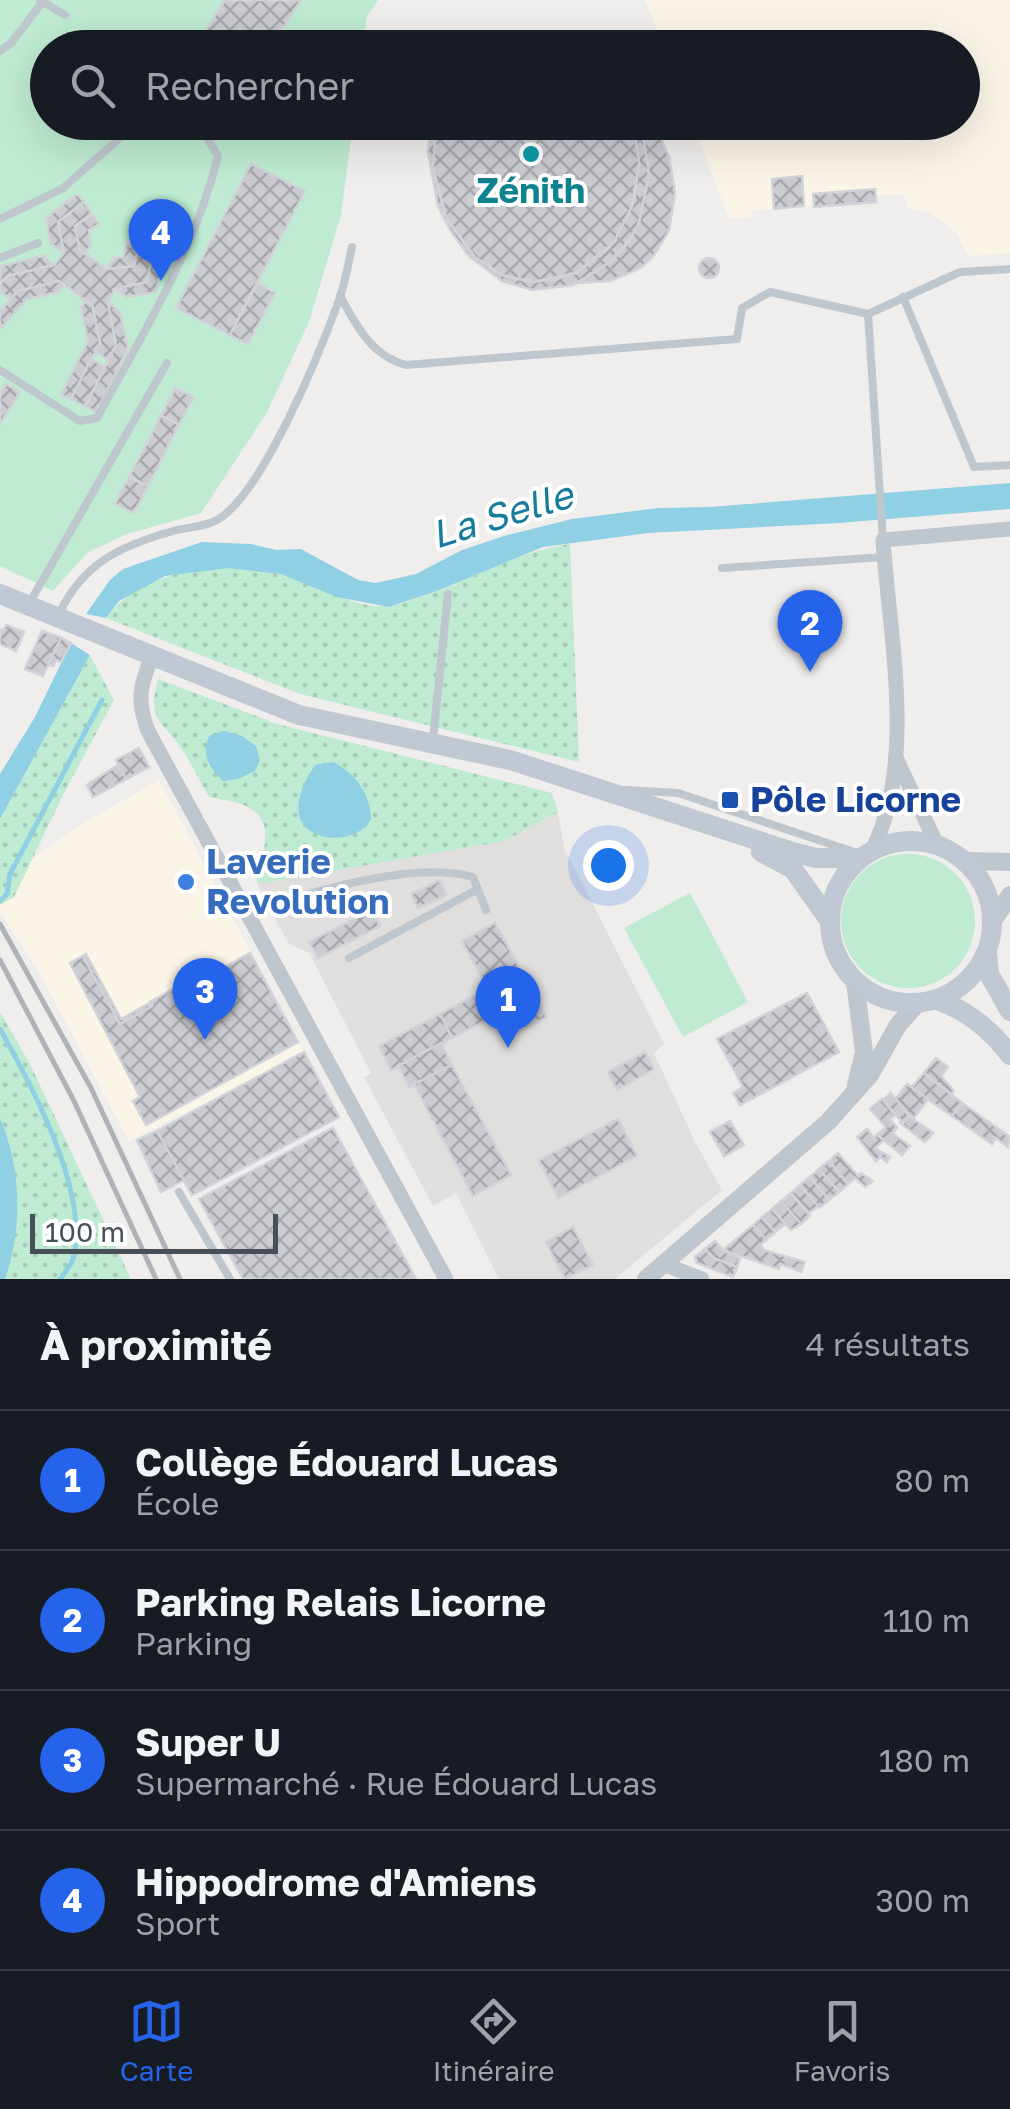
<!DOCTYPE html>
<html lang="fr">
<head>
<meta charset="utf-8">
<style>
	:root { --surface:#171b24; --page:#20242c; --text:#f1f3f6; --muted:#9ea1a6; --line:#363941; --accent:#2563eb }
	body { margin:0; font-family:"Golos Text",sans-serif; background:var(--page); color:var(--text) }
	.scale { position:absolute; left:30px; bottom:25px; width:248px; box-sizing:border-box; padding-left:10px; border:5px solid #475059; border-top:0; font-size:28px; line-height:35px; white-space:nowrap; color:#475059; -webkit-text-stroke:8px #fff; paint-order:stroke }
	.you { position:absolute; left:608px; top:865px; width:35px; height:35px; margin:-25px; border:8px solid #fff; border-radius:50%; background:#1a73e8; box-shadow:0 0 0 15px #1a73e833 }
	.badge { display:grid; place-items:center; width:65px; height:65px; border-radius:50%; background:var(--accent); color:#fff; font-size:32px; font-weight:700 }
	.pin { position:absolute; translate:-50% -82px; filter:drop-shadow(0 2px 5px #0008) }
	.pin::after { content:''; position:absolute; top:52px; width:35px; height:30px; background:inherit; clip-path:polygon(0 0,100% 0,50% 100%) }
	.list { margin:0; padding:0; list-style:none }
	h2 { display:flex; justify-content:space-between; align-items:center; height:130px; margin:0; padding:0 40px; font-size:42px }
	h2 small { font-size:32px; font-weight:400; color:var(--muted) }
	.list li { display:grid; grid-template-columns:65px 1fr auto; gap:30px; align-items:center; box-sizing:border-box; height:140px; padding:0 40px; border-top:2px solid var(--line) }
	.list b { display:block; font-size:38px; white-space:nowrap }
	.list p { margin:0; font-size:32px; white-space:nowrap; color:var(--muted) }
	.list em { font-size:32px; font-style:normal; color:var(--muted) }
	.icon { flex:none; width:55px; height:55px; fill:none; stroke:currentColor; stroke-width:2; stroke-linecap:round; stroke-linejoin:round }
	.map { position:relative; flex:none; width:1010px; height:1279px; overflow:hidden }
	.search { position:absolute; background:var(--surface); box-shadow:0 10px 40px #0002; left:30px; right:30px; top:30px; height:110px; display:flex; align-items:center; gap:25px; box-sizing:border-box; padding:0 35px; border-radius:55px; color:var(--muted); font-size:38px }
	.sheet { height:690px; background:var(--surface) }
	nav { display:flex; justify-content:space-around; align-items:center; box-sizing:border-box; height:140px; border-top:2px solid var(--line); background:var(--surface); font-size:28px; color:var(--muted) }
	nav a { display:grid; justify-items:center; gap:5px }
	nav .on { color:var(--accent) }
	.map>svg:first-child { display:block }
	.commercial { fill:#faf5e7 }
	.education { fill:#e1dede }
	.grass { fill:#beebd1 }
	.park { fill:url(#park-dots) }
	.water { fill:#8fd0e4 }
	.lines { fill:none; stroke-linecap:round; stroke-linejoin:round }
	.stream { stroke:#8fd0e4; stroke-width:5 }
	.building { fill:url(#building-cross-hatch); stroke:#d2d3d8; stroke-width:2.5 }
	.service { stroke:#bfc7ce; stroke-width:8 }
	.minor { stroke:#bfc7ce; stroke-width:15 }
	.tertiary { stroke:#bfc7ce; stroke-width:18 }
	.secondary { stroke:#bfc8d3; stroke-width:20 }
	.rail { stroke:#b0b2b7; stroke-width:5 }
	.culture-dot { fill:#0f9aa8; stroke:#fff; stroke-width:4 }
	.transit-dot { fill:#1a4fb4; stroke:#fff; stroke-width:4 }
	.shop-dot { fill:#3f7fe0; stroke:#fff; stroke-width:4 }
	.labels { text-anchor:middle; stroke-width:8; stroke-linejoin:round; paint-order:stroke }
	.culture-label { font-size:35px; font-weight:bold; fill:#0d838f; stroke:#fff }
	.transit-label { font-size:35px; font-weight:bold; fill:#164399; stroke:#fff; text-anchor:start }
	.shop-label { font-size:35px; font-weight:bold; fill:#366cbe; stroke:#fff; text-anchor:start }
	.water-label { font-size:38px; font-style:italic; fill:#177c9c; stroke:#fff }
</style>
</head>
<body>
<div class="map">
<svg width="1010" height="1279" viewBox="0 0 1010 1279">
	<defs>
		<pattern id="park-dots" width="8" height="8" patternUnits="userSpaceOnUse" patternTransform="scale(2.5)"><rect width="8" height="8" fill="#beebd1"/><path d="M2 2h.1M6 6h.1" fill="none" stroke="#a5cbb6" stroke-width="1.8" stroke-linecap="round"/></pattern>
		<pattern id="building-cross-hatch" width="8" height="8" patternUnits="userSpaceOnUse" patternTransform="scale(2.5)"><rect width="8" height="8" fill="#caccd2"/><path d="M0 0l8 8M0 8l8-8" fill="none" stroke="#a6a8ad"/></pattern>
	</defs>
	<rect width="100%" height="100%" fill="#f0eded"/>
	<!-- commercial -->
	<g class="commercial">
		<polygon points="645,0 1010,0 1010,253 968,256 957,234 946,223 930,213 907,207 904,195 876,195 876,202 753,210 752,217 729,218 692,123 962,122 962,48 664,47"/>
		<polygon points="159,780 304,1052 129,1141 37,968 0,912 0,905 14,897 33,858 89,820"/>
	</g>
	<!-- education -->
	<polygon class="education" points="558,812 564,848 664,1044 654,1053 696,1144 722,1190 615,1279 499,1279 456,1193 433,1206 364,1077 371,1073 309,953 288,943 257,884 505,841"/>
	<!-- grass -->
	<g class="grass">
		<polygon points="0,0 378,0 367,16 363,47 48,48 48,122 353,123 341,215 309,322 266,414 201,513 127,534 88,552 53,591 0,566"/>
		<circle cx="908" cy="921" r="67"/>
		<polygon points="690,893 748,1002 683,1037 624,928"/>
	</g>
	<!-- park -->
	<g class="park">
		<path d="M570 544 579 762 300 694 106 618C142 569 224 559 281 574 316 583 353 610 390 606 400 605 411 600 420 597 471 581 517 551 570 544Z"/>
		<polygon points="90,655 114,700 64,793 14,897 0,905 0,819"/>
		<path d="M158 679 277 724 552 793 558 812 505 841 257 884C257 869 263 858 265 843 269 804 238 803 209 797 199 779 189 759 177 742 156 716 149 716 158 679Z"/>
		<polygon points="0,1012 30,1064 131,1279 0,1279"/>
	</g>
	<!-- water -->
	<g class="water">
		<polygon points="1010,483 1010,509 839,523 648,533 543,547 437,591 389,607 337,597 281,574 228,568 165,576 119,601 106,618 86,614 110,580 123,569 202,542 251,544 276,550 301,549 358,580 376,583 416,574 462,550 504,536 572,519 658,508 710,507"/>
		<polygon points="71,643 90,655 0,819 0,774 35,717"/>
		<path d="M224 731 242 736 256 746 260 760 255 771 238 779 223 781C209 768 200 752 210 735Z"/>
		<path d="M333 762C354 772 371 794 371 819 355 849 291 843 299 801 301 788 308 776 315 765Z"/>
		<path d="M0 1118C21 1167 23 1229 5 1279H0Z"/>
	</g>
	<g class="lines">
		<!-- stream -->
		<g class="stream">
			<polyline points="0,901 7,894 10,874 102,700"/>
			<path d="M0 1029C32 1086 90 1193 73 1259 71 1266 64 1273 60 1279"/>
		</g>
	</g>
	<!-- building -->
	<g class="building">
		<polygon points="225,0 301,0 270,48 194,48"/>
		<polygon points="522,34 550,36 581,48 539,37 480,48 497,39"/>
		<polygon points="539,37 574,48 493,48 514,39"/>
		<polygon points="437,122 433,168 445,214 469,251 495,272 529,282 558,279 582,269 609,248 634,201 639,163 633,122 641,122 648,155 649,183 643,212 635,233 606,266 573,285 532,290 502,281 468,255 450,230 438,206 428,152 431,122"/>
		<polygon points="633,122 639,163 632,206 614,242 576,273 533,282 502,275 475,257 447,219 433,168 437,122"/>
		<polygon points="641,122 654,122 669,157 675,192 669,231 652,258 639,269 610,281 577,283 613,260 628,243 639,223 649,174"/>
		<polygon points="251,164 305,191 230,335 176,308"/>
		<polygon points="802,176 804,206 774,209 772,179"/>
		<polygon points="875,189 876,202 814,207 813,194"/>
		<polygon points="77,194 84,202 58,222 64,253 50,243 46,218"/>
		<polygon points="84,202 92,214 75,226 80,250 107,269 134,266 139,245 154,248 147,282 115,289 108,302 116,345 108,360 95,352 100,343 92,305 59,281 18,291 10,299 0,291 0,284 7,276 54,265 64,253 58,222"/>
		<polygon points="92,214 99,224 89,230 91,245 85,253 80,250 75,226"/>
		<polygon points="127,242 139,245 134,266 107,269 114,258 123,257"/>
		<polygon points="154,248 165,251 156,292 127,297 115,289 147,282"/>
		<polygon points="46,255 43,257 54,265 7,276 0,284 1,266"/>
		<circle cx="709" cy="268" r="10"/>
		<polygon points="59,281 64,284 59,292 27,299 0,329 0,311 18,291"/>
		<polygon points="257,283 275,293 248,344 230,335"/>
		<polygon points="86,300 92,305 100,343 71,399 61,395 88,341 81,308"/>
		<polygon points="108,302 120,312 128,348 96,412 85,406 116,345"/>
		<polygon points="91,359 105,367 85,406 71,399"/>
		<polygon points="6,384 20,392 0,424 0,394"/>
		<polygon points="175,388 194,397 179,424 161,416"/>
		<polygon points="161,416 179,424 148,486 129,477"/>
		<polygon points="129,477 148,486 134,513 115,504"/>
		<polygon points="6,625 24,632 16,651 0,644 0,629 3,631"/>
		<polygon points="42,631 61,638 43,676 25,669"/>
		<polygon points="61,638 71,643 61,662 56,660 53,666 48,665"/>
		<polygon points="139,748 149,767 126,779 116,760"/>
		<polygon points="118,765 126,779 93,797 87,785"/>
		<polygon points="440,880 446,895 418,908 411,894"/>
		<polygon points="372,910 380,926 318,958 309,942"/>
		<polygon points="495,923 547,1017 512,1035 462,941"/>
		<polygon points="250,953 298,1042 146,1125 133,1101 140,1097 70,963 83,956 120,1024 152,1006 150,1002 175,988 178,993"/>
		<polygon points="86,954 121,1019 150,1003 152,1006 120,1024 83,956"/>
		<polygon points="487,989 500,1013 452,1038 440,1014"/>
		<polygon points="807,993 839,1052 740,1105 733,1093 743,1087 717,1039"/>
		<polygon points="440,1014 452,1038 391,1070 379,1046"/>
		<polygon points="441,1043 452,1065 409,1087 398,1066"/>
		<polygon points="304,1052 339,1117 192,1195 157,1131"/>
		<polygon points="645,1052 654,1069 617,1090 608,1072"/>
		<polygon points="936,1058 948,1067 941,1076 954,1091 951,1094 924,1073"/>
		<polygon points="452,1065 511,1175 473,1196 414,1084"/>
		<polygon points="924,1073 962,1103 952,1116 911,1088"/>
		<polygon points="907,1084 928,1099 913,1119 896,1099"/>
		<polygon points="891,1093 909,1116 903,1123 883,1100"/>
		<polygon points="882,1099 895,1115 890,1119 897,1128 892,1133 910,1146 902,1155 877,1135 886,1127 870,1109"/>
		<polygon points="962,1103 1010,1137 1008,1147 996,1138 992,1144 952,1116"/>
		<polygon points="909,1116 933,1133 925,1142 899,1122 903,1123"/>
		<polygon points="618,1119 637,1156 558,1198 539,1160"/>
		<polygon points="730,1121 744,1145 724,1156 710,1132"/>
		<polygon points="333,1128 416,1279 243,1279 199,1199"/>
		<polygon points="867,1129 874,1138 877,1135 884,1140 875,1148 890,1157 887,1162 880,1157 876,1161 857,1137"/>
		<polygon points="157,1131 184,1180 161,1192 137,1140"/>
		<polygon points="838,1153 858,1176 861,1173 873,1181 865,1187 855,1178 848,1184 829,1161"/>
		<polygon points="829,1161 848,1184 839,1192 819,1169"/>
		<polygon points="819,1169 839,1192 829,1200 810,1177"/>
		<polygon points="810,1177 829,1200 819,1208 800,1185"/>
		<polygon points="800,1185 818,1206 809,1213 791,1193"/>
		<polygon points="791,1193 810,1216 801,1224 781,1201"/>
		<polygon points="781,1201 801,1224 791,1230 772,1209"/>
		<polygon points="772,1209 785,1224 775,1232 762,1217"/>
		<polygon points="762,1217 775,1232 766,1240 753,1225"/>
		<polygon points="753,1225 766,1240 760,1245 764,1250 805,1262 801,1272 781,1264 779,1269 723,1250"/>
		<polygon points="573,1227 593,1265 565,1279 546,1242"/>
		<polygon points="715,1241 724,1251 740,1258 737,1267 713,1258 705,1249"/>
		<polygon points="705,1249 713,1258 737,1267 733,1277 697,1263 695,1257"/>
	</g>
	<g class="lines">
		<!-- service -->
		<g class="service">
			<polyline points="40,0 65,15"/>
			<polyline points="0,51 11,43 44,0"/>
			<polyline points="0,219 62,189 138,122"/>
			<polyline points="0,258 38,243"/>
			<path d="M340 296C357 326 371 356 406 365L737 339 742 308 770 292 868 314 960 272 1010 269"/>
			<polyline points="903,297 974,467 1010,465"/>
			<polyline points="868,314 883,540"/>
			<path d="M0 370 80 421 97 418C143 333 195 250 218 156L197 122"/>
			<polyline points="722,568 884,557"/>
			<polyline points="30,602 167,363"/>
			<path d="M59 614C83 563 120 546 173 531 187 527 205 527 217 520 262 495 321 350 339 300 345 283 348 265 352 247"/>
			<polyline points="433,739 448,594"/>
			<polyline points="625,790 678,793 851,851"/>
			<path d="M248 913C307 893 413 860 473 877L486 910"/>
			<polyline points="349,958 478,889"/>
			<polyline points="179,1192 230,1279"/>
		</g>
		<!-- minor -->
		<g class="minor">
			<path d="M152 657C139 687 137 701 148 731L446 1279"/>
			<polyline points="897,760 937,845"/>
			<path d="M872 850C917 763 889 634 883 540L1010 529"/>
			<polyline points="663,1264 702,1279"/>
		</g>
		<!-- tertiary -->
		<g class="tertiary">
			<polyline points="965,861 1010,862"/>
			<polyline points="993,921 1010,895"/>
			<polyline points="855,982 864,1052 856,1085"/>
			<polyline points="646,1279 828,1122 870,1075 898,1025 917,1004"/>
		</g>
		<!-- secondary -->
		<g class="secondary">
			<polyline points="0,594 299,715 510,760 796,853 816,858 860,858"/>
			<circle cx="911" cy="922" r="81"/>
			<polyline points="761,852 793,869 829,920"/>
			<polyline points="987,952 989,974 1010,1011"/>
			<path d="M937 1000C967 1010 991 1030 1010 1055"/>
		</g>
		<!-- rail -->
		<g class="rail">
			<polyline points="0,924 91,1088 180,1279"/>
			<polyline points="0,960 74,1101 156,1279"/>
		</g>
	</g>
	<!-- markers -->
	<circle class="culture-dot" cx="531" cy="154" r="10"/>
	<rect class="transit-dot" x="720" y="790" width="20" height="20" rx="5"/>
	<circle class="shop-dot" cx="186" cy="882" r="10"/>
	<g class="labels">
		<!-- culture labels -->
		<g class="culture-label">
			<text x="531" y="203">Zénith</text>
		</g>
		<!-- transit labels -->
		<g class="transit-label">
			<text x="750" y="812">Pôle Licorne</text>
		</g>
		<!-- shop labels -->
		<g class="shop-label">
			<text x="206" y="874">Laverie<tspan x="206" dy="40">Revolution</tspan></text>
		</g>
		<!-- water labels -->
		<g class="water-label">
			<text transform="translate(502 515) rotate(-17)" y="13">La Selle</text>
		</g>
	</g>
</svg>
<div class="scale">100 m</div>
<div class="you"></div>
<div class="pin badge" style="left:508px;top:1048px">1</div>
<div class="pin badge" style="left:810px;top:672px">2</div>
<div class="pin badge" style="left:205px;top:1040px">3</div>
<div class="pin badge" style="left:161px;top:281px">4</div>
<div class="search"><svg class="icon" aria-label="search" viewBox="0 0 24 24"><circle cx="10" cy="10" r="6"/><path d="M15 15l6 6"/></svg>Rechercher</div>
</div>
<section class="sheet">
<h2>À proximité<small>4 résultats</small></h2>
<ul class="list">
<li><span class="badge">1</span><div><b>Collège Édouard Lucas</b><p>École</p></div><em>80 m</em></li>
<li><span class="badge">2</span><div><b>Parking Relais Licorne</b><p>Parking</p></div><em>110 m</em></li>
<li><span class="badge">3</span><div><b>Super U</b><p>Supermarché · Rue Édouard Lucas</p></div><em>180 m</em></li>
<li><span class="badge">4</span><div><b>Hippodrome d'Amiens</b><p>Sport</p></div><em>300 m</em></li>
</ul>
</section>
<nav>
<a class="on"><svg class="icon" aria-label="map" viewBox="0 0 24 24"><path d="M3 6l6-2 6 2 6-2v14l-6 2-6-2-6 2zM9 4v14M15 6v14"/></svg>Carte</a>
<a><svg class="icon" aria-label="directions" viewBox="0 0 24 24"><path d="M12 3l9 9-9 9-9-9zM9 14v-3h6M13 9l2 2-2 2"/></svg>Itinéraire</a>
<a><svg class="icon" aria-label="saved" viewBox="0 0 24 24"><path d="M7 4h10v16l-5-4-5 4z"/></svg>Favoris</a>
</nav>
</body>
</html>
